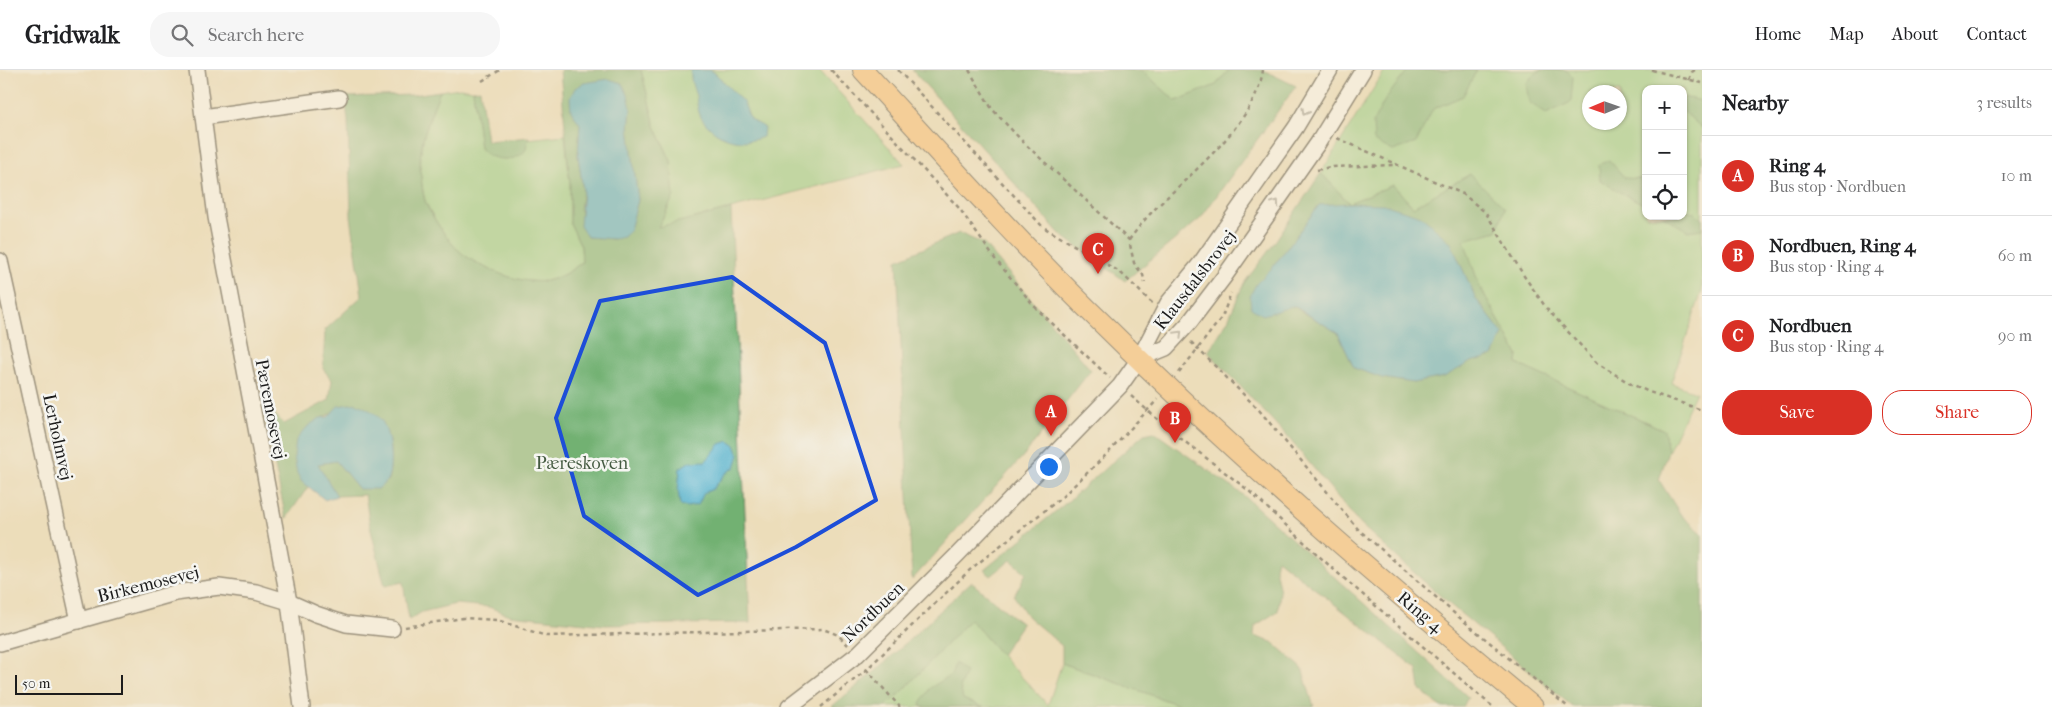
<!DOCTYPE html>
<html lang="en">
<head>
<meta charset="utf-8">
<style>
	:root { --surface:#fff; --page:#f6f6f6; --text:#202124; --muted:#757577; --line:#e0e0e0; --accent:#d93025 }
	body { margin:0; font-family:"IM FELL French Canon",serif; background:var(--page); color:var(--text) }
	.controls { position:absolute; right:15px; top:15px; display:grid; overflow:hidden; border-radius:10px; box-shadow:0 1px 4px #0004 }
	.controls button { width:45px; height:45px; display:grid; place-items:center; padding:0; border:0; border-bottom:1px solid var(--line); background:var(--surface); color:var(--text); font:25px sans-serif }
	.compass { position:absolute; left:1582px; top:15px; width:45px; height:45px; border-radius:50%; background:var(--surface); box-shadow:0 1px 4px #0004; rotate:268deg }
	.scale { position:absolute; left:15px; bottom:12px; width:108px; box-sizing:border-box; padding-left:5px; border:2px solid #1c1c1c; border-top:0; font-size:14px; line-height:18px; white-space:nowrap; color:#1c1c1c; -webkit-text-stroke:4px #f6f6f2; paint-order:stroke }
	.you { position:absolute; left:1048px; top:396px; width:18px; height:18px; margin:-12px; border:4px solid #fff; border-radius:50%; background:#1a73e8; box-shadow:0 0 0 8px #1a73e833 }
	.badge { display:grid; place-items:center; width:32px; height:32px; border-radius:50%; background:var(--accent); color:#fff; font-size:16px; font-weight:700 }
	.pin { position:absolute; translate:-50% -41px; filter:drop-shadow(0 1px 2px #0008) }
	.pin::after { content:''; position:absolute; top:26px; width:18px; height:15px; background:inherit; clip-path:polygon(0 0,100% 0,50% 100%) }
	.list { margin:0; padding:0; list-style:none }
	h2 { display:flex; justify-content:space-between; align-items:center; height:65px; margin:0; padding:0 20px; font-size:21px }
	h2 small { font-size:16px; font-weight:400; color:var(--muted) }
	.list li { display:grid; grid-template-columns:32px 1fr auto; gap:15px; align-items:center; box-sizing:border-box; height:80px; padding:0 20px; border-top:1px solid var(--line) }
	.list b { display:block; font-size:19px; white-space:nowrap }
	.list p { margin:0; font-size:16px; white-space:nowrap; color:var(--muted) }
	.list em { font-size:16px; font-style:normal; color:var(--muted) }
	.actions { display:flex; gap:10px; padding:15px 20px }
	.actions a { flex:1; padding:11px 0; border:1px solid var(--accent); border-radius:20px; text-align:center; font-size:18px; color:var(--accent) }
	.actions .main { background:var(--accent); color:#fff }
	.icon { flex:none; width:28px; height:28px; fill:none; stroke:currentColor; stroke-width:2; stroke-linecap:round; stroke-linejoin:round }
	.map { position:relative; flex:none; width:1702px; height:637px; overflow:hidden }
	header { display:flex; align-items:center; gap:30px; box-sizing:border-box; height:70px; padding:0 25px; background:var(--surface); border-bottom:1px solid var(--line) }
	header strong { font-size:24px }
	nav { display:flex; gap:28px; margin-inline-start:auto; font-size:18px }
	.search { width:350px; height:45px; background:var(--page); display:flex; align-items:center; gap:12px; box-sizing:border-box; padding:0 18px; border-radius:20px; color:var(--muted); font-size:19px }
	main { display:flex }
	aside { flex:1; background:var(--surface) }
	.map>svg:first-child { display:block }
	.green { fill:#8ece85; stroke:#557550; fill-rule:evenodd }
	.forest { fill:#72b172; stroke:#476647; fill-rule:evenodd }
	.water { fill:#47abc7; stroke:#326472 }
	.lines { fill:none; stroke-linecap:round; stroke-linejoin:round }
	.minor-casing { stroke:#3b3934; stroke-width:18 }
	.major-casing { stroke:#3b3934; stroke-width:22 }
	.path { stroke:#3b3934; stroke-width:2.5; stroke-dasharray:4 4; stroke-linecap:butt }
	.minor { stroke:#fff; stroke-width:15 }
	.major { stroke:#fdbc70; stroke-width:20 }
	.oneway { stroke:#999 }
	.marked { fill:none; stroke:#1d4ed8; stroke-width:4; stroke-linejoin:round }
	.labels { text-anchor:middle; stroke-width:5; stroke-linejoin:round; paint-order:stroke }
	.street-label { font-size:18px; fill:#1c1c1c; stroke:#f6f6f2 }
	.park-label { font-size:18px; fill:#445a41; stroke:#f6f6f2 }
</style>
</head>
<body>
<header>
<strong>Gridwalk</strong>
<div class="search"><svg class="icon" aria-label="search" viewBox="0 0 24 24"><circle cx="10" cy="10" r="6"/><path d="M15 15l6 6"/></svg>Search here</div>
<nav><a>Home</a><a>Map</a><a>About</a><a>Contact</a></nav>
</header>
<main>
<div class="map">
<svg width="1702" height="637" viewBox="0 0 1702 637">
	<rect width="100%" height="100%" fill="#f6f6f2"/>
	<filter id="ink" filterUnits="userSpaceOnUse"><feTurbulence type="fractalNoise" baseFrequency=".02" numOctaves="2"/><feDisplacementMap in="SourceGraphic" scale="10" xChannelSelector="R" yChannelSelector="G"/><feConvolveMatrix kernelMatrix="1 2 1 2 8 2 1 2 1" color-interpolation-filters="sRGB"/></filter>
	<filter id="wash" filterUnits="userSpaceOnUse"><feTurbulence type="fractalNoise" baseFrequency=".0096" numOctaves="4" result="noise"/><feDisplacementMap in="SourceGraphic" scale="20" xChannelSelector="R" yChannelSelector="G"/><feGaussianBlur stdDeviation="1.12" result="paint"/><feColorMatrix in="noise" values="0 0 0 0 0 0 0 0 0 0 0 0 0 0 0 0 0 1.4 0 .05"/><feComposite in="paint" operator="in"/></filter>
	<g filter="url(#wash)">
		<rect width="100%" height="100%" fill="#ecddba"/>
		<!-- green -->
		<g class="green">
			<polygon points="641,0 819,0 904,94 657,158 669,137 671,91 655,56"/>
			<polygon points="1141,0 1229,0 1216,15 1176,31"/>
			<path d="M1385 0H1702V221L1671 313 1696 322 1668 382 1664 360 1517 294 1518 285 1479 215 1463 170 1497 161 1413 137 1393 115 1349 133 1321 103ZM1646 19H1683V146H1646ZM1590 22H1620V52H1590Z"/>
			<path d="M460 18 473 20 480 78 526 79 527 69 565 65 570 114V153L581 176 582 192C571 201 560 208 545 211 518 215 474 196 455 177 445 166 434 149 427 135 423 127 422 115 421 106 416 79 430 46 440 21Z"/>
			<polygon points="970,549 1001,585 1048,635 1062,593 1185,637 884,637 900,624"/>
		</g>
		<!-- forest -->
		<g class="forest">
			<path d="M560 0H641L655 56 671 91 674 126 658 157 731 139 750 553 604 555 509 545 489 537 456 534 422 542 409 550 403 512 385 516 370 456 365 425 337 426 317 394 336 391 359 419 388 410C394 385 391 350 365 338 361 336 358 334 354 334 334 334 335 345 320 348L301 411 308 417 286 449 261 330 284 354 329 330 332 310 323 299 325 260 362 226 351 146 348 50 345 27 413 25 440 21C430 46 416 79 421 106 422 115 423 127 427 136 434 149 445 166 455 177 474 196 518 215 546 211 560 208 571 201 582 192L581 176 570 153V114ZM631 38 629 58 638 130 630 159 614 169 587 167 580 140 583 120 578 86 580 54Z"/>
			<polygon points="912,0 1141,0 1176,31 1216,15 1229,0 1263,0 1296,16 1200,149 1125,211 1061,165"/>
			<polygon points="1408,0 1477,0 1463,26 1433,39 1416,73 1393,81 1374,71 1373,52 1386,28"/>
			<polygon points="1542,0 1566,0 1573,7 1571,32 1546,44 1529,32 1526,14 1533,5"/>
			<path d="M480 19 487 71 529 67C527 70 527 75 526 79 518 94 488 91 480 78L473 20Z"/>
			<polygon points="1683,27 1702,31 1702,58 1683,41"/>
			<polygon points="1609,90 1625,108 1646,109 1646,135 1623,124 1600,110 1599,95"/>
			<path d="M1321 103 1349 133 1393 115 1413 137 1470 104 1505 138 1497 161 1464 170 1479 215 1518 285 1517 294 1664 360 1668 382 1659 410 1681 445 1702 463V637H1573L1447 532 1360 454 1286 365 1208 282 1228 250 1244 213 1270 179ZM1319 135 1451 173 1476 229 1503 264 1493 286 1471 291 1444 307 1413 313 1382 308 1354 298 1338 263 1256 214 1273 197Z"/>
			<polygon points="1683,139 1695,143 1702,150 1702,159 1688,161 1663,146 1683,146"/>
			<polygon points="959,163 984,174 1091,300 1026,383 912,510 897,190"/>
			<polygon points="1154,362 1242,424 1468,627 1463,637 1441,637 1435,633 1420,619 1417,599 1277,489 1275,498 1280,522 1278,541 1255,556 1254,566 1272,572 1302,598 1314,637 1185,637 1062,593 1062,576 1028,547 1014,526 1026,503 1011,490 991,506 984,500 1067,432 1144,364"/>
			<polygon points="971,512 1022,554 1001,585 970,549 900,624 884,637 831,637 880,597"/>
			<polygon points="955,593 966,602 960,616 963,629 983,637 922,637 920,634 930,618 951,605"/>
		</g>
		<!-- water -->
		<g class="water">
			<path d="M691 0H710L715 3 744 33 750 49 764 57 763 67C741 76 716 69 702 49 698 43 697 33 696 26 693 17 690 10 691 0Z"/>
			<polygon points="609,9 622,13 628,25 631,38 629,58 638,130 630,160 624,167 614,169 587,167 580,156 583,120 578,86 580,54 571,41 570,28 575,18 584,13"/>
			<polygon points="1349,133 1383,134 1421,146 1451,173 1476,229 1503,264 1493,286 1471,292 1444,307 1413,313 1382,308 1354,298 1338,263 1294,236 1263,245 1251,238 1250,226 1256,214 1273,197 1319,135"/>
			<path d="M356 333C364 337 377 343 382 351 390 363 393 395 388 408 386 413 381 416 378 419H359L336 391 318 394 337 426 325 430 301 411 297 403 294 387 296 370 308 356 320 348 328 347 338 336Z"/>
			<polygon points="729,371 735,375 739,385 735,397 725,404 713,419 704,423 698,435 687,437 680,435 678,420 680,398 689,392 706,391 720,374"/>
		</g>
	</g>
	<g filter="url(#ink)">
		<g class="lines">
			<defs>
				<g id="minor">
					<polyline points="197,0 216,147 289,532 302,637"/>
					<polyline points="203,47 339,28"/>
					<polyline points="0,191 79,551"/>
					<polyline points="1139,289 1166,278 1189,253 1224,207 1318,73 1363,0"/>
					<polyline points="0,573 175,523 219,517 256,522 289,532 316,544 346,554 392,559"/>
					<polyline points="789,637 858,584 957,485 1120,316 1139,289 1168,233 1200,194 1296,57 1330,0"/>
				</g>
				<path id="major" d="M863 0C943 87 1021 175 1106 257 1242 391 1386 515 1533 637"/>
			</defs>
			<!-- minor casing -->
			<use href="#minor" class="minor-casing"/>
			<!-- major casing -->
			<use href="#major" class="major-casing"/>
			<!-- path -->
			<g class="path">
				<polyline points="831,0 959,138 995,189 1036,238 1110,308"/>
				<polyline points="898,0 1043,157 1120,202 1152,233"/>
				<polyline points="969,0 992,39 1025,74 1129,170 1134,193 1143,205 1145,213"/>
				<polyline points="1652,0 1702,13"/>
				<polyline points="1689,10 1692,2 1695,0"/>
				<polyline points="482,11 500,0"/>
				<polyline points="1337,68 1463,124 1486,143 1524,206 1547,239 1597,293 1629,313 1649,322 1702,340"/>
				<polyline points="1317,100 1330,97 1394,95"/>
				<path d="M1129 170C1136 161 1143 151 1151 143 1189 104 1255 55 1263 0"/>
				<polyline points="1191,272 1259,340 1358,459 1454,543 1568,637"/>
				<polyline points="1179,303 1222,247 1231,223"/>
				<polyline points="1131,326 1171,361 1248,420 1332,498 1493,637"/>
				<polyline points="405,557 463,548 497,550 546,566 823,559 838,565 848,575"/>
				<polyline points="866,599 900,637"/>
				<polyline points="821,637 866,600 972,498 1062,427 1108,383 1158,329"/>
			</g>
			<!-- minor -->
			<use href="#minor" class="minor"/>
			<!-- major -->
			<use href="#major" class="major"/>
		</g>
		<!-- one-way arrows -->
		<defs><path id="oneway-chevron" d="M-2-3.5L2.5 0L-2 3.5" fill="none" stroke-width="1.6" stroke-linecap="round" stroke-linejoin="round" transform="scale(1.25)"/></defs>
		<g class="oneway">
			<use href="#oneway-chevron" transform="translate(1305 42) rotate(120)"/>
			<use href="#oneway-chevron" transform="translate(1276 133) rotate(-55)"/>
			<use href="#oneway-chevron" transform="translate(1179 264) rotate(-46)"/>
		</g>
	</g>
	<!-- marked area -->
	<path d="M0 0H1702V637H0ZM732 207 825 273 876 430 796 477 698 525 584 446 556 348 600 231Z" fill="#ecddba" fill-opacity=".55" fill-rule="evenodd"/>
	<path class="marked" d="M732 207 825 273 876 430 796 477 698 525 584 446 556 348 600 231Z"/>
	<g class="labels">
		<!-- street labels -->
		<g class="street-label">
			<text transform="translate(1195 210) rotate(-52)" y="6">Klausdalsbrovej</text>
			<text transform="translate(271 339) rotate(79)" y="6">Pæremosevej</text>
			<text transform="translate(58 367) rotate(78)" y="6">Lerholmvej</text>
			<text transform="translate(148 514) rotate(-14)" y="6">Birkemosevej</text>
			<text transform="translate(873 542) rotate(-44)" y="6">Nordbuen</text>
			<text transform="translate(1420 542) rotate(40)" y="6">Ring 4</text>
		</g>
		<!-- park labels -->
		<g class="park-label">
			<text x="582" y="399">Pæreskoven</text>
		</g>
	</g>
</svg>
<div class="controls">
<button>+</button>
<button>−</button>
<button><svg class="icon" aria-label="locate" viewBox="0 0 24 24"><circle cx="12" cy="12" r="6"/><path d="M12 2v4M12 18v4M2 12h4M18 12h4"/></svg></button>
</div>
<svg class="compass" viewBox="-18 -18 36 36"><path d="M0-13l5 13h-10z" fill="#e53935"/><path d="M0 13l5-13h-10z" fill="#757577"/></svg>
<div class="scale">50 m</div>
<div class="you"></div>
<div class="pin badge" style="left:1051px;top:366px">A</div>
<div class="pin badge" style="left:1175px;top:373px">B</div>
<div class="pin badge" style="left:1098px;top:204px">C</div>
</div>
<aside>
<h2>Nearby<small>3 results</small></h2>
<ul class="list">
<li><span class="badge">A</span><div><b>Ring 4</b><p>Bus stop · Nordbuen</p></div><em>10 m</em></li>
<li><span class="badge">B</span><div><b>Nordbuen, Ring 4</b><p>Bus stop · Ring 4</p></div><em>60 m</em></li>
<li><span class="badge">C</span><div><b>Nordbuen</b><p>Bus stop · Ring 4</p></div><em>90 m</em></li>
</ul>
<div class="actions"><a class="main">Save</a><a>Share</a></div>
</aside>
</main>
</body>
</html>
